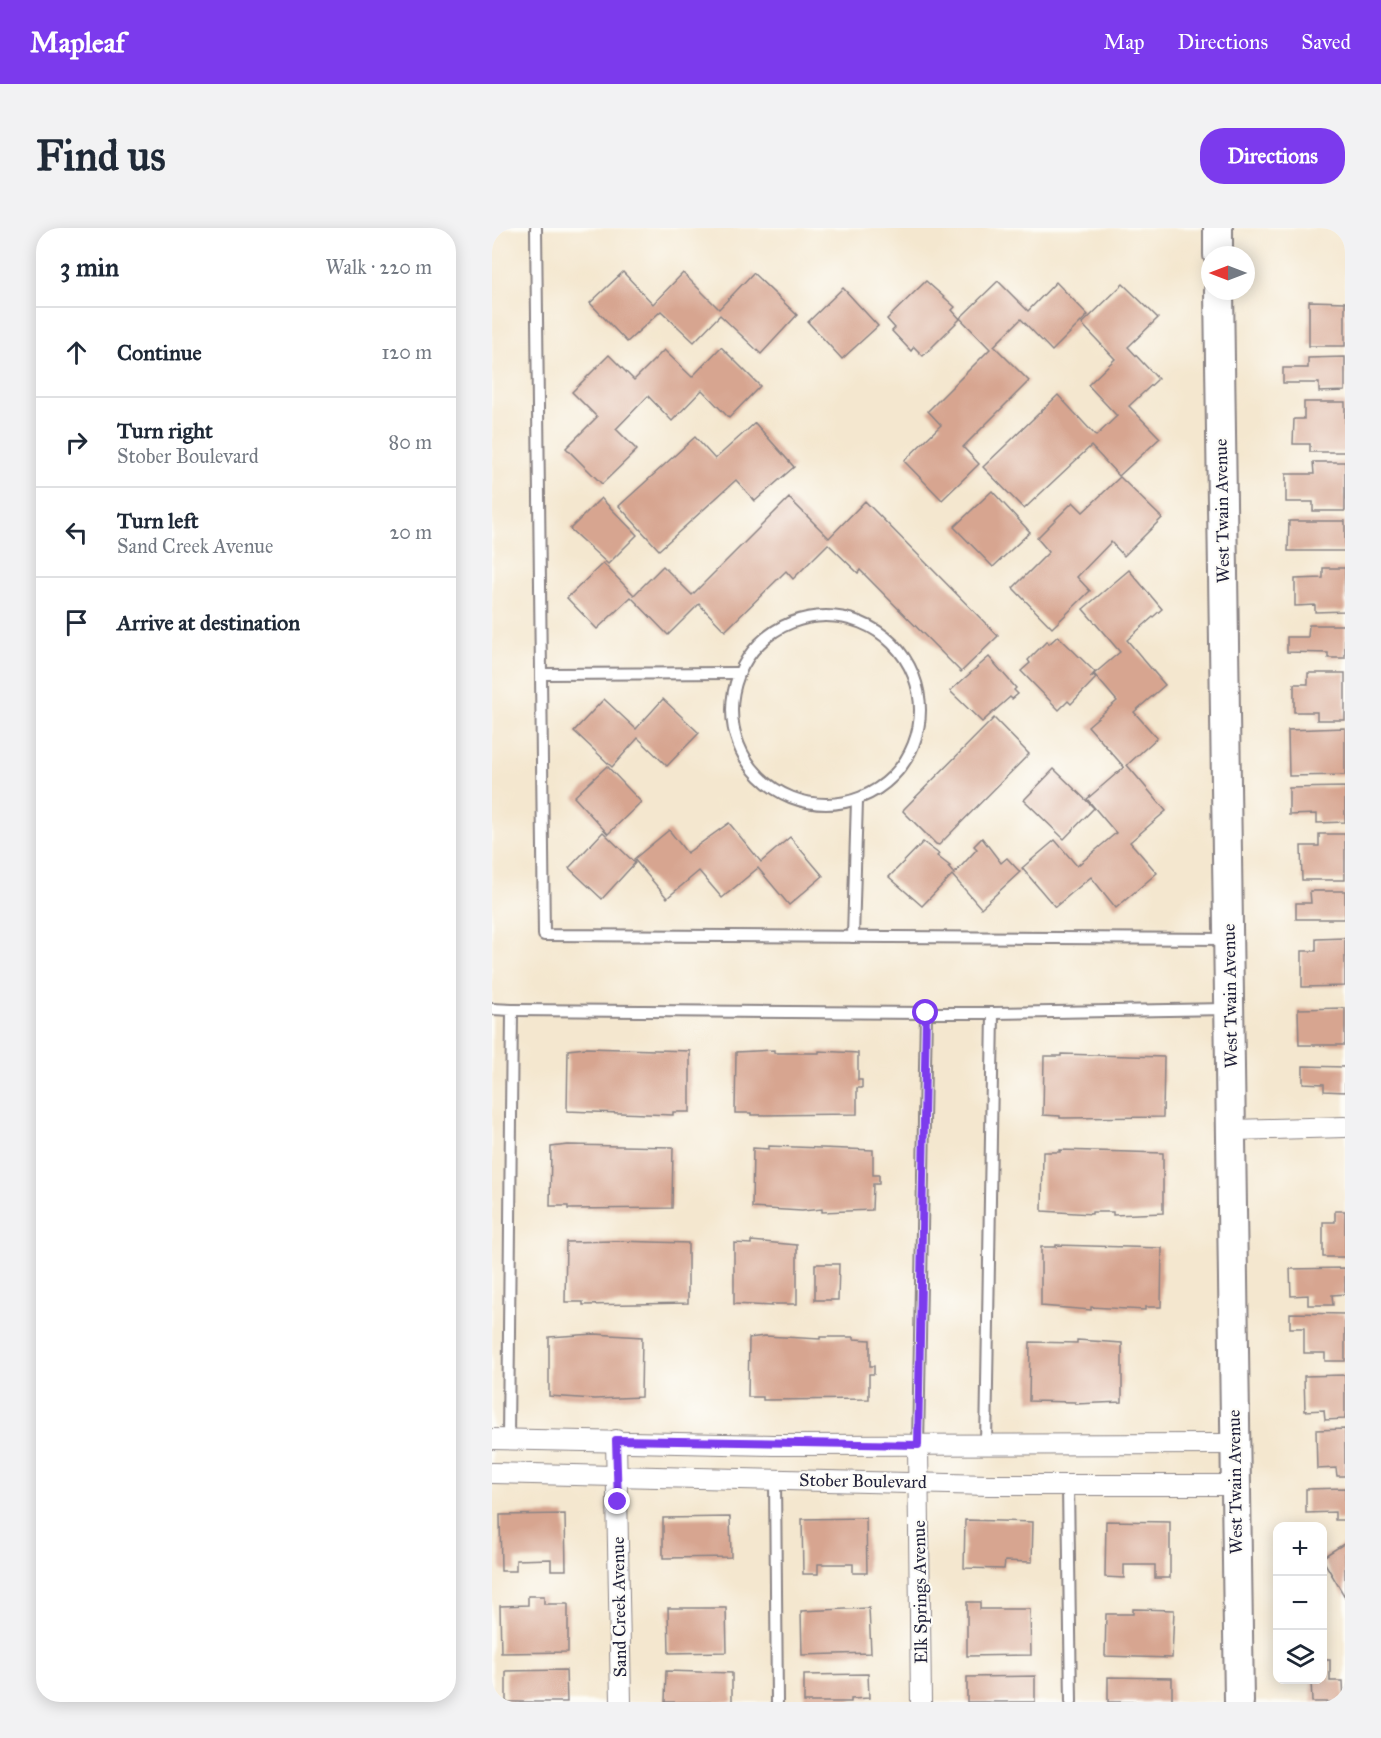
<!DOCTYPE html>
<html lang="en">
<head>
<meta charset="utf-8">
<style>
	:root { --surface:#fff; --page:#f2f2f3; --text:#1f2937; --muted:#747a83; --line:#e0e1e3; --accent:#7c3aed }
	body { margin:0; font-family:"IM FELL Great Primer",serif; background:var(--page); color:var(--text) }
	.controls { position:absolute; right:18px; bottom:18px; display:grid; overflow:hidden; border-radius:12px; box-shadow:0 3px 15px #0003 }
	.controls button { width:54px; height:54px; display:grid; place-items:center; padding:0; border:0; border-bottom:2px solid var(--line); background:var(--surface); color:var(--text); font:30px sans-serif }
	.compass { position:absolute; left:709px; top:18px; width:54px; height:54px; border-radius:50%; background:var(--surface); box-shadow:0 3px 15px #0003; rotate:270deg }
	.stop { position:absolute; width:18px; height:18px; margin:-14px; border:4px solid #7c3aed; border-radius:50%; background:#fff }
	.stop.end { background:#7c3aed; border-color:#fff; box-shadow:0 2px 6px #0008 }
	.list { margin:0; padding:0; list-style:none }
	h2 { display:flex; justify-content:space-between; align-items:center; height:78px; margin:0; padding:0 24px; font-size:26px }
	h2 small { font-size:20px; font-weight:400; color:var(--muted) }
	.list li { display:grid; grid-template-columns:39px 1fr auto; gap:18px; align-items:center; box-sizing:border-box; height:90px; padding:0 24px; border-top:2px solid var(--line) }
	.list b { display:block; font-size:22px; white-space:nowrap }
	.list p { margin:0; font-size:20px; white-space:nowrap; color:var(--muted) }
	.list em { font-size:20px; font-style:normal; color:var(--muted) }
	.icon { flex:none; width:33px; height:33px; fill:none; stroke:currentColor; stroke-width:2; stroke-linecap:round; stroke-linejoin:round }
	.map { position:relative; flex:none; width:853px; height:1474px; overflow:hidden; border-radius:24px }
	header { display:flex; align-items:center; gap:36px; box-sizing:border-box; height:84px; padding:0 30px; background:var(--accent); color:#fff }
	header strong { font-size:28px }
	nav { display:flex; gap:33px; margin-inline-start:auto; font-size:21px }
	.intro { display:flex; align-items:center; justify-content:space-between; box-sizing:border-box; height:144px; padding:0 36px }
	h1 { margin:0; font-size:42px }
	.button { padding:15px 27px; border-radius:24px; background:var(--accent); color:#fff; font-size:21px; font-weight:700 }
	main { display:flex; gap:36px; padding:0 36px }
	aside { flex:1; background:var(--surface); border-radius:24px; box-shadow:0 3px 15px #0003 }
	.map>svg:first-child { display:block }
	.building { fill:#d7a590 }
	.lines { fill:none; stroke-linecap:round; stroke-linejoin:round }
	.service-casing { stroke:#8b8485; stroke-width:14 }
	.minor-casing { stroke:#8b8485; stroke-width:22 }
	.secondary-casing { stroke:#8b8485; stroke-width:32 }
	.service { stroke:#fff; stroke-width:10 }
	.minor { stroke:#fff; stroke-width:20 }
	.secondary { stroke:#fff; stroke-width:28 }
	.route { stroke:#7c3aed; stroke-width:8 }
	.labels { text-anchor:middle; stroke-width:4.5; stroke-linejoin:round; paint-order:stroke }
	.street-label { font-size:18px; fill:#22223b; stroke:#fdfcf7 }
</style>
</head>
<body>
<header>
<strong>Mapleaf</strong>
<nav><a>Map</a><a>Directions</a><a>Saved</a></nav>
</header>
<div class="intro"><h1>Find us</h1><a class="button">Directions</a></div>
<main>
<aside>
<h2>3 min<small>Walk · 220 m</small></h2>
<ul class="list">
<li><svg class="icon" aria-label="ahead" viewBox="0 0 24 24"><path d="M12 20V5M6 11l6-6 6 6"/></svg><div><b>Continue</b></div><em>120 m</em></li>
<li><svg class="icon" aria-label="right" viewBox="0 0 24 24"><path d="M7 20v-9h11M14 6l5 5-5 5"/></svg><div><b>Turn right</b><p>Stober Boulevard</p></div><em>80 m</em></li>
<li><svg class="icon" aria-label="left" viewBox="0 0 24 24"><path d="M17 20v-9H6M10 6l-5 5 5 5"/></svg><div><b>Turn left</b><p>Sand Creek Avenue</p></div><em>20 m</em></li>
<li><svg class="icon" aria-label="arrive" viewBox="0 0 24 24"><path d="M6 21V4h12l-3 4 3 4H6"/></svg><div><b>Arrive at destination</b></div></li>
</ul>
</aside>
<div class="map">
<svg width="853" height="1474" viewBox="0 0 853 1474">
	<rect width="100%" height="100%" fill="#fdfcf7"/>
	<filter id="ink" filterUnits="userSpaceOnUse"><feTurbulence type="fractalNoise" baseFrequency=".0167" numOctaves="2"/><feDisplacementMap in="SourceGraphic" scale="12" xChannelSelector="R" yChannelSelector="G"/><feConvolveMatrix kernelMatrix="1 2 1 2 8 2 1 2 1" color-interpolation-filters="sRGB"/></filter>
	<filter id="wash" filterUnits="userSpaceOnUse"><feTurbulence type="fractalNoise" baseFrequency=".008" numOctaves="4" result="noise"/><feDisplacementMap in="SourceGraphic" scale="24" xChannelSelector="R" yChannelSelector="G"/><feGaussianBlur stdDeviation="1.35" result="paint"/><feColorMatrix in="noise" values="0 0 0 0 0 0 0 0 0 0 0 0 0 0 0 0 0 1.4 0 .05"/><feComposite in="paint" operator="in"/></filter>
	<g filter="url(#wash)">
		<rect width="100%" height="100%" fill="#f4e7cf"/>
		<g id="blocks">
			<!-- building -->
			<g class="building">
				<polygon points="131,44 161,76 191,45 227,81 261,45 305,87 269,126 228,87 202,114 169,83 135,114 98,75"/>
				<polygon points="434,53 463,79 460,82 468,91 431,128 422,119 419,123 400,103 403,100 395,91"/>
				<polygon points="506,53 536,83 564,54 596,87 560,123 529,91 502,118 537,153 471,219 487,236 450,272 412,233 449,197 436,183 498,121 468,90"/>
				<polygon points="631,56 666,90 636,119 666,151 637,178 668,210 627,248 599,218 532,281 491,239 566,167 604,208 625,188 596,157 623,131 590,96"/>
				<polygon points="351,60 386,98 350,131 316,94"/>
				<polygon points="817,73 853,74 853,118 817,118"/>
				<polygon points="229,119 268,158 237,190 210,162 180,193 156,168 124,201 145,222 110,256 74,220 105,189 80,164 117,127 142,152 172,122 200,149"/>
				<polygon points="853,129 853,163 827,164 827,155 791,155 791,140 816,140 816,130"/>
				<polygon points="812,174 853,174 853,224 818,224 818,216 801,216 802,191 812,191"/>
				<polygon points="263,195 302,239 263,273 244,252 167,322 127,278 203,209 223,231"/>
				<polygon points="821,234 853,234 853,283 821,283 821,274 794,274 794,246 822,246"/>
				<polygon points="628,249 670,290 632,328 619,314 585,349 598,363 560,400 521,360 557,324 545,310 581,274 591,284"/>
				<polygon points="500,263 538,304 501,339 462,299"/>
				<polygon points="109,270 145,307 116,336 78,301"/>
				<polygon points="297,270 337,310 373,273 506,408 469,444 368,342 366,345 336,316 301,351 294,343 233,403 207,376 176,407 139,369 105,401 75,370 111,335 142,367 171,338 200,367"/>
				<polygon points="797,293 853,293 853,323 796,323"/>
				<polygon points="831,340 853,340 853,383 823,384 823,377 803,378 803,351 831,350"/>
				<polygon points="637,342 670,381 635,412 673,457 642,484 665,510 635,537 674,583 638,614 665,645 624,680 599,649 563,679 530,640 563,612 585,638 624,605 595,571 632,539 596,498 625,473 602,446 628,424 591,381"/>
				<polygon points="817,397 853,397 853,430 836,430 836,425 795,424 795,409 816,409"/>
				<polygon points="566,408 603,444 598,450 602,447 604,450 579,476 576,473 567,482 529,443 538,435 536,432 555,413 557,416"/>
				<polygon points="497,429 524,460 522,462 526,466 520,471 518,469 490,494 458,463"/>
				<polygon points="816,445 853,445 853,492 825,492 825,484 802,484 802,456 816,456"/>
				<polygon points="112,471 144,501 171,471 207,505 175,538 146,510 120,539 82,503"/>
				<polygon points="502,490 537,526 447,617 444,616 411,583 412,581"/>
				<polygon points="853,500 853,547 797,548 796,502"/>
				<polygon points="115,538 149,574 116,606 82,569"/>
				<polygon points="562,541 602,580 572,611 532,572"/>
				<polygon points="853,559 853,594 825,595 825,586 797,587 797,560"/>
				<polygon points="237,595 269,634 298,609 331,648 297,677 266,640 230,670 207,643 175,670 142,631 177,602 195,625"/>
				<polygon points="111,604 143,635 110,671 77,640"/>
				<polygon points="827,606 853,606 853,652 810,652 809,618 827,618"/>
				<polygon points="490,610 509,635 515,630 528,644 489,680 460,647 430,678 397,649 431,614 447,626 445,628 458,638 456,639 462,646 485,621 482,618"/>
				<polygon points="818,663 853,663 853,691 804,691 804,675 819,675"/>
				<polygon points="853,710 853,758 810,759 810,723 824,723 824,711"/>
				<polygon points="853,780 853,817 807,817 806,781"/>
				<polygon points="94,820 198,823 198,884 181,884 181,887 75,883 76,822"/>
				<polygon points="282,822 282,825 327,825 327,823 366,825 366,852 370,852 370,860 365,860 365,886 259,887 259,885 243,885 244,824"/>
				<polygon points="569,826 672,829 671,889 568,890 568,888 551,887 552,828 569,828"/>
				<polygon points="811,838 853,839 853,864 832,863 832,856 811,855"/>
				<polygon points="76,917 181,919 180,980 76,981 76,978 58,978 59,919"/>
				<polygon points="277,918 381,922 381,947 387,947 387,956 381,956 380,982 330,984 330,981 310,983 260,980 261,920 277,921"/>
				<polygon points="568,922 671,925 671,985 621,987 621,984 600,984 600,986 550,983 551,924 568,924"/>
				<polygon points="843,983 853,983 853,1029 831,1029 831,994 843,994"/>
				<polygon points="124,1013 196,1015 196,1075 91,1077 91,1074 73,1074 74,1014"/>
				<polygon points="259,1013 305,1017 305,1076 280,1076 280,1078 242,1076 242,1015 259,1016"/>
				<polygon points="564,1017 670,1020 669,1079 653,1079 653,1082 599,1079 599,1082 549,1078 549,1019 564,1019"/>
				<polygon points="323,1036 347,1036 346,1072 323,1072"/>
				<polygon points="853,1040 853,1066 840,1067 841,1077 816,1077 816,1067 799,1068 798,1041"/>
				<polygon points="798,1085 853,1086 853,1133 833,1133 833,1125 812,1125 812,1100 798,1100"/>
				<polygon points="103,1106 150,1109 149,1169 103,1171 57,1168 57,1109"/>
				<polygon points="273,1108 328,1111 328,1109 362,1109 362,1111 378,1112 378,1138 382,1138 382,1146 377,1146 377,1171 271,1172 271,1169 256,1169 257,1110"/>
				<polygon points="585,1112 630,1115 630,1174 583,1176 583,1174 537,1173 538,1114 585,1115"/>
				<polygon points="853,1147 853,1191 833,1192 832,1182 813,1183 812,1148"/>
				<polygon points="853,1201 853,1248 845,1248 844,1240 825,1241 824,1202"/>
				<polygon points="853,1260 853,1292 843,1292 843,1284 814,1285 814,1261"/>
				<polygon points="73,1286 74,1342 59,1342 59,1331 24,1332 24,1343 9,1343 8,1287"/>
				<polygon points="238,1289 239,1329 171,1330 171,1290"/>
				<polygon points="374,1290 375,1345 361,1345 361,1336 326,1336 326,1346 311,1346 310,1291"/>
				<polygon points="473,1292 541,1294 540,1334 513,1333 512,1341 472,1340"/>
				<polygon points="614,1293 678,1294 678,1350 663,1350 663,1337 632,1337 632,1350 613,1349"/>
				<polygon points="853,1315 853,1369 831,1332 831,1329"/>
				<polygon points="36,1368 52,1368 52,1376 76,1376 76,1424 9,1425 8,1378 36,1377"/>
				<polygon points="475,1374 488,1374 488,1381 538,1381 539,1427 475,1428"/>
				<polygon points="176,1380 234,1380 235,1424 177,1425"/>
				<polygon points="377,1380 379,1425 310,1427 309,1383"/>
				<polygon points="641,1381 682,1382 680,1430 613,1428 614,1386 641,1386"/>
				<polygon points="831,1432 838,1432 838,1453 851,1453 852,1474 820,1474 819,1452 831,1452"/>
				<polygon points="74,1442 75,1474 14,1474 14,1443"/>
				<polygon points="174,1443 240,1445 240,1474 173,1474"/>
				<polygon points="376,1446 377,1470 359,1471 359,1474 312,1474 312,1447"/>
				<polygon points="543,1448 543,1474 475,1474 475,1449"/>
				<polygon points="616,1449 680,1450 680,1474 616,1474"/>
			</g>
		</g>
	</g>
	<g filter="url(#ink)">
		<use href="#blocks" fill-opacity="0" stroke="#8b8485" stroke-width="1.5"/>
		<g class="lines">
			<defs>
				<g id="service">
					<polyline points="44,0 49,446 247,445"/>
					<circle cx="334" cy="482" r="94"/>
					<polyline points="49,446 52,707 736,711"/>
					<polyline points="361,709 365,572"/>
					<polyline points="0,781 20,782 16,1211"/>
					<polyline points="20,782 434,785 426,1217"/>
					<polyline points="434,785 501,785 494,1218"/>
					<polyline points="501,785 735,781"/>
					<polyline points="283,1251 285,1474"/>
					<polyline points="576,1258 579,1474"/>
				</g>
				<g id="minor">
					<polyline points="740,902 853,899"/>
					<polyline points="0,1211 282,1217 742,1216"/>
					<polyline points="124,1212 129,1474"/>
					<polyline points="426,1217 429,1474"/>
					<polyline points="0,1245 497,1257 742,1257"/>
				</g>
				<g id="secondary">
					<polyline points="726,0 726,27"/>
					<polyline points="727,63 747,1474"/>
				</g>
			</defs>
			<!-- service casing -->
			<use href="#service" class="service-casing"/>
			<!-- minor casing -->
			<use href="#minor" class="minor-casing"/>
			<!-- secondary casing -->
			<use href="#secondary" class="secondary-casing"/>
			<!-- service -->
			<use href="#service" class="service"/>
			<!-- minor -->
			<use href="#minor" class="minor"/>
			<!-- secondary -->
			<use href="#secondary" class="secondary"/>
		</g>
	</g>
	<g class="lines" filter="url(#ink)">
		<!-- route -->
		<polyline class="route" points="126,1274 124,1212 426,1217 434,785"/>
	</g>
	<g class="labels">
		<!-- street labels -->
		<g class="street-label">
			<text transform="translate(730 283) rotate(-91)" y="6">West Twain Avenue</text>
			<text transform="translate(738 768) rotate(-91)" y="6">West Twain Avenue</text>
			<text transform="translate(371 1253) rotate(1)" y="6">Stober Boulevard</text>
			<text transform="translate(743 1254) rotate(-91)" y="6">West Twain Avenue</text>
			<text transform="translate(428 1364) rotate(-91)" y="6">Elk Springs Avenue</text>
			<text transform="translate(127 1379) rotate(-91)" y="6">Sand Creek Avenue</text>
		</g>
	</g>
</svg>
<div class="controls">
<button>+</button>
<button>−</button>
<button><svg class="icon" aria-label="layers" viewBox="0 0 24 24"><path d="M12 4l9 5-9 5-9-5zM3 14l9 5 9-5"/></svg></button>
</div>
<svg class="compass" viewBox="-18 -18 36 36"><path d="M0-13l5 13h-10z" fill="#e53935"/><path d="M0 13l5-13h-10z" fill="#747a83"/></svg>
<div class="stop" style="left:434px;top:785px"></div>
<div class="stop end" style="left:126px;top:1274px"></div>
</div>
</main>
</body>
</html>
